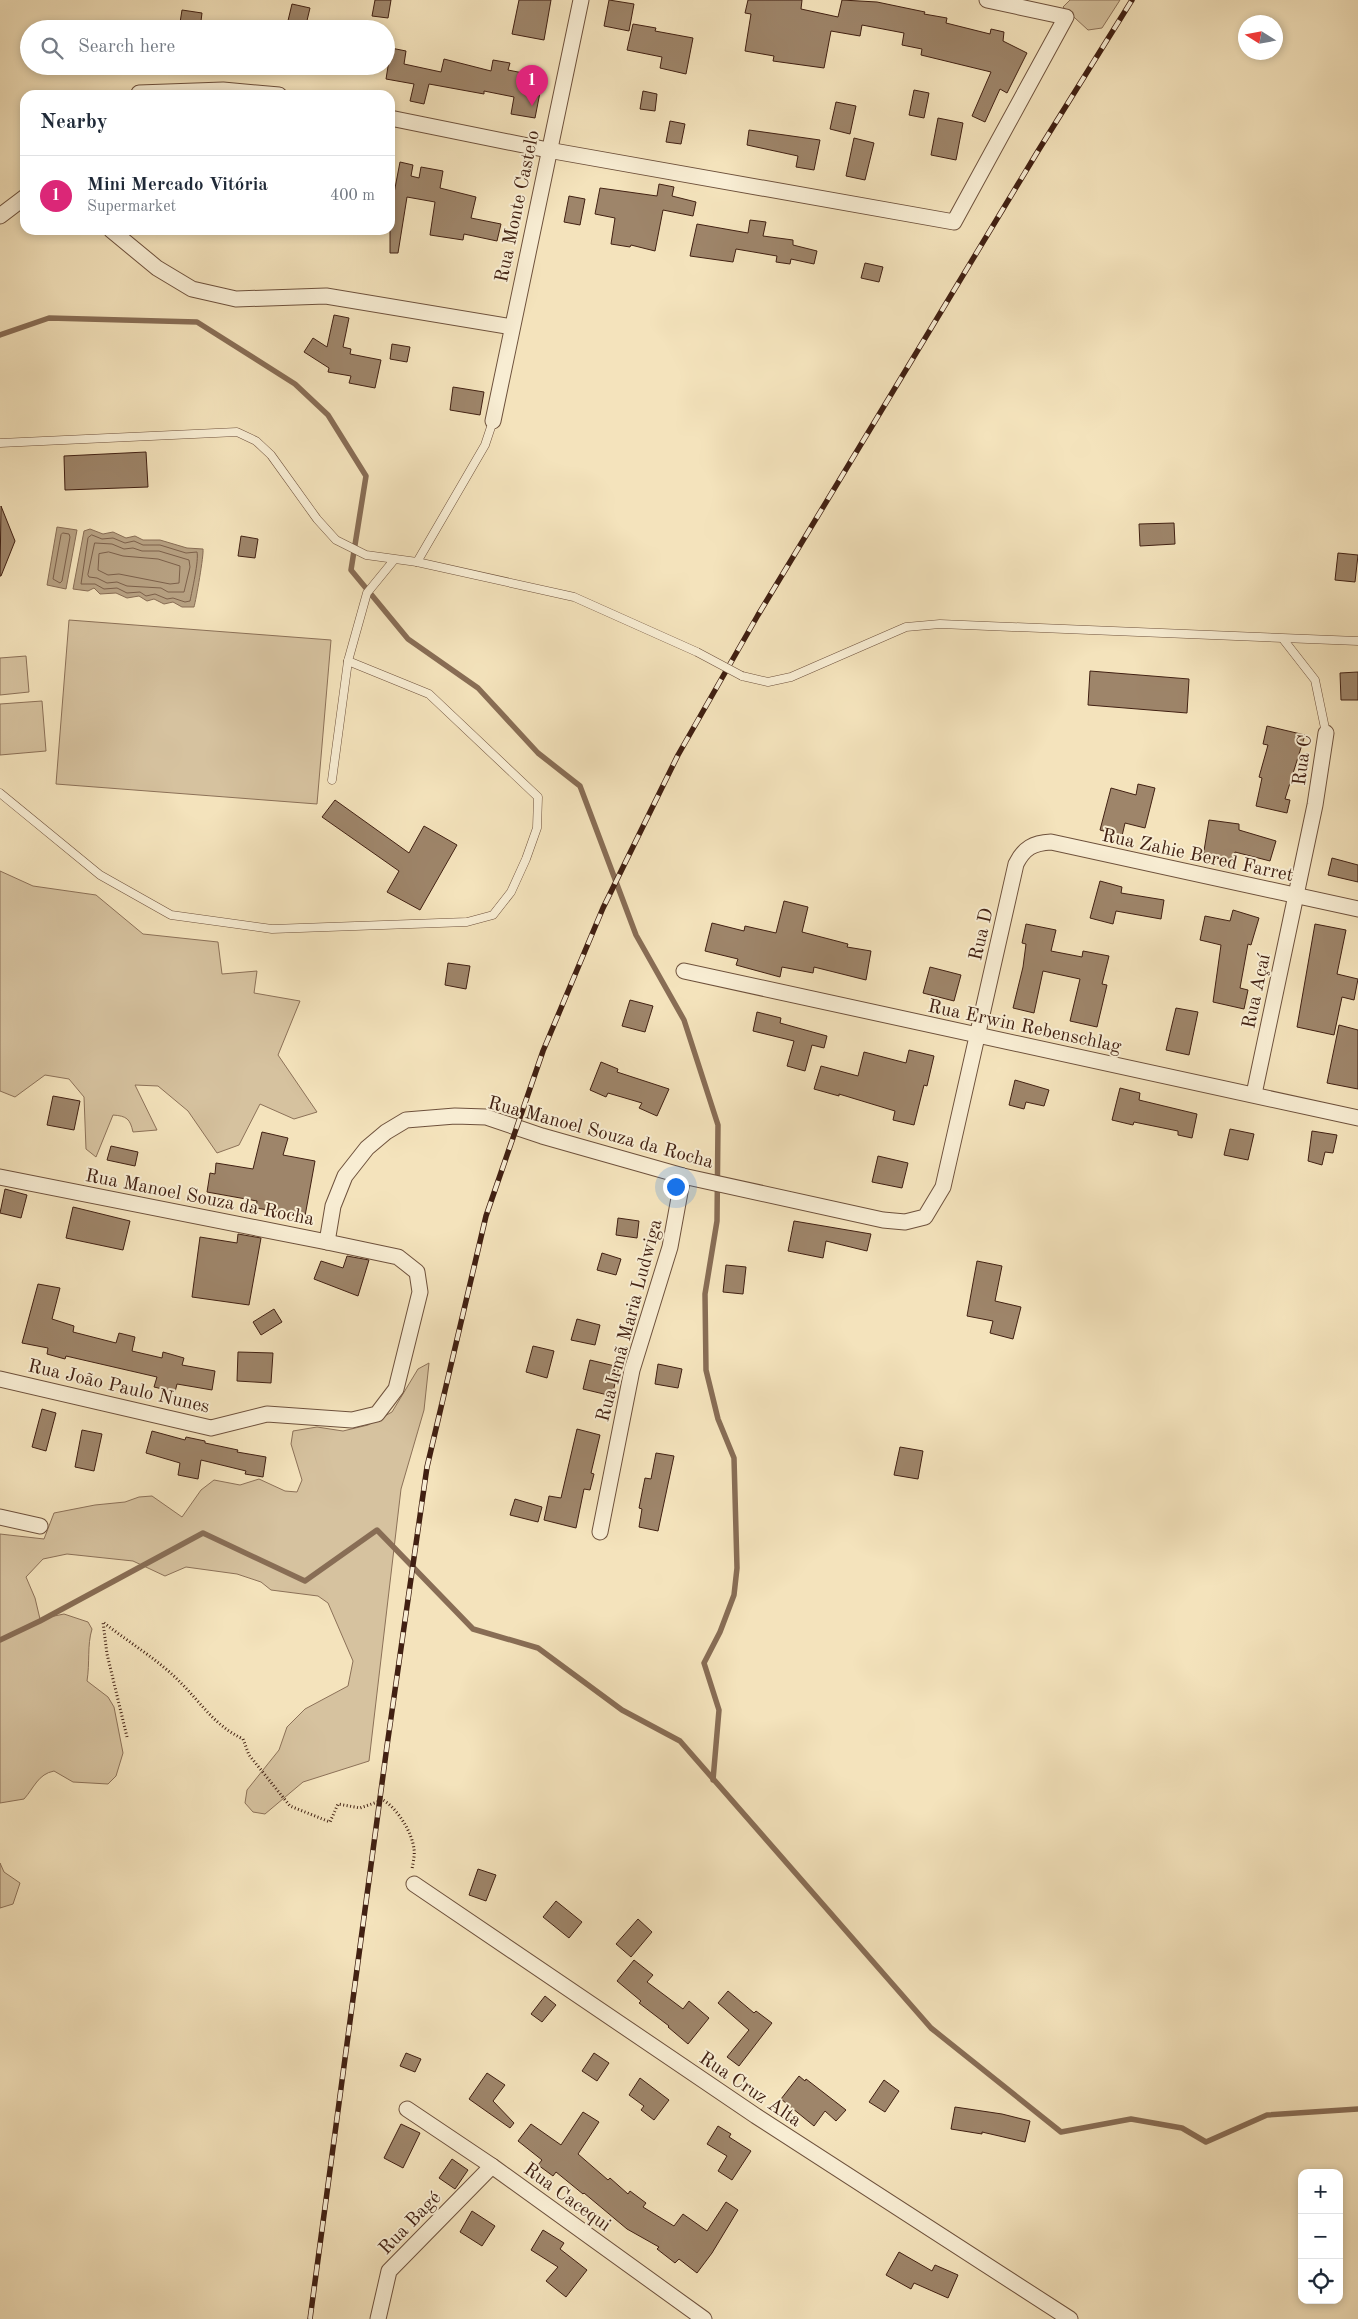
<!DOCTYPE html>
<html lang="en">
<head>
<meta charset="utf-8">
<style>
	:root { --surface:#fff; --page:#f6f6f7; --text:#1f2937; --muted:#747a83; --line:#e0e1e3; --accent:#db2777 }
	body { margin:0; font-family:"Old Standard TT",serif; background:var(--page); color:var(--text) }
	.controls { position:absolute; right:15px; bottom:15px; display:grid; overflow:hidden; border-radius:10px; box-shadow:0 2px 8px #0003 }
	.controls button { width:45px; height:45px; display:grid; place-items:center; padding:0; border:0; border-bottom:1px solid var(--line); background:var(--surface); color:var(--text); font:25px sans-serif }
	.compass { position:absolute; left:1238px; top:15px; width:45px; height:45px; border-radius:50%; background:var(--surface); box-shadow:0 2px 8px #0003; rotate:281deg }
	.you { position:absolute; left:675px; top:1186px; width:18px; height:18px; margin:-12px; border:4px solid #fff; border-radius:50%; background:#1a73e8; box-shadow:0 0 0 8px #1a73e833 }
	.badge { display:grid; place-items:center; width:32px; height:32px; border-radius:50%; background:var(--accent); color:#fff; font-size:16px; font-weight:700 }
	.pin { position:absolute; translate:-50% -41px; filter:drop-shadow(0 1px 2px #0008) }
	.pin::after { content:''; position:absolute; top:26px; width:18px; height:15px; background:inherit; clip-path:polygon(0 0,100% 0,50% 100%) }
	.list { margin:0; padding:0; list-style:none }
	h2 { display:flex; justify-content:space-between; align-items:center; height:65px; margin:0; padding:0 20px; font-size:21px }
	h2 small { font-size:16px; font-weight:400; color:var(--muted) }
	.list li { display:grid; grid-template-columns:32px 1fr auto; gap:15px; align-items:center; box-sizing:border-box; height:80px; padding:0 20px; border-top:1px solid var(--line) }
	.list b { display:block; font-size:19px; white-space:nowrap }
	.list p { margin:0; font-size:16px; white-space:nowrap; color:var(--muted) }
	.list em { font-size:16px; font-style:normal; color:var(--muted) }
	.icon { flex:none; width:28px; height:28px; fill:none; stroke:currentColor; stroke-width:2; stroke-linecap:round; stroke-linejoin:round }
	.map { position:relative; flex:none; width:1358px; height:2319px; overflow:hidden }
	.search { position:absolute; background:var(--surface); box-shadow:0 2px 8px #0003; left:20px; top:20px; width:375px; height:55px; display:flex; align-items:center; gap:12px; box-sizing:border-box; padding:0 18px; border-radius:28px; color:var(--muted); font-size:19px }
	.panel { position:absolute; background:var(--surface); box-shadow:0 2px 8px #0003; left:20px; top:90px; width:375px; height:145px; border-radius:15px }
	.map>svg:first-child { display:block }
	.green { fill:#d6c29f; stroke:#8c7158 }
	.water { fill:#b7a182; stroke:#886d55 }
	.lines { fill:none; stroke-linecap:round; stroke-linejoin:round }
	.shore { stroke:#7c604a; stroke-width:1 }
	.stream { stroke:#886d55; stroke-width:5.5 }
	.building { fill:#9e856a; stroke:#412012 }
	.lane-casing { stroke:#6e513c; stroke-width:9 }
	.street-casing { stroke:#6e513c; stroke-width:17 }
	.path { stroke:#412012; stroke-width:3; stroke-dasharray:1 2.5; stroke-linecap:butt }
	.lane { stroke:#f8edd3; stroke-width:8 }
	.street { stroke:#f8edd3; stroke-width:15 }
	.rail-casing { stroke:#412012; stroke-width:5.5 }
	.rail { stroke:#f8edd3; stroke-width:4; stroke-dasharray:11; stroke-linecap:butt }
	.lane-bridge-casing { stroke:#6e513c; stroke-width:9; stroke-linecap:butt }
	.lane-bridge { stroke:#f8edd3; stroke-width:8 }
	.labels { text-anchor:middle; stroke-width:4; stroke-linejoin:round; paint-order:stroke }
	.street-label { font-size:19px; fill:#412012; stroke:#f8edd3 }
</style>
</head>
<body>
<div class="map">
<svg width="1358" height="2319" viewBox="0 0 1358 2319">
	<rect width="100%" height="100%" fill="#f4e3bc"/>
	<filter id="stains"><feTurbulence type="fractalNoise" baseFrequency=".004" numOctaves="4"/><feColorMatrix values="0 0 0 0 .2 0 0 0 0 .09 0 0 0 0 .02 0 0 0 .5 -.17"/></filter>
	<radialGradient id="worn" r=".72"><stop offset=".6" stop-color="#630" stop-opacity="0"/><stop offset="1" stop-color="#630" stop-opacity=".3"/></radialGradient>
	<!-- green -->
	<g class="green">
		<polygon points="1070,0 1120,0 1102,28 1088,30 1063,7"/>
		<polygon points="69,620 331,640 317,804 56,784"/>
		<polygon points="26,656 29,692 0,695 0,658"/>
		<polygon points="42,701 46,751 0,755 0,704"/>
		<path d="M0 871 33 886 96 895 143 934 218 942 222 974 257 971 254 993 300 1001 278 1055 317 1112 294 1119 260 1104 239 1145 217 1153 188 1111 158 1086 135 1085 157 1130 133 1132C130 1119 127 1116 113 1115L96 1157 86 1149 84 1097 69 1079 45 1075 15 1097 0 1091Z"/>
		<path d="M429 1363 424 1410 401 1489 369 1761 303 1782 265 1814 253 1812 245 1803 247 1790 279 1750 287 1727 305 1709 348 1686 353 1661 328 1603 318 1596 271 1590 261 1582 237 1574 186 1567 165 1576 133 1561 67 1554 43 1559 26 1577 35 1598 40 1619 64 1614 88 1622 92 1629C87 1645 90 1663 87 1681L108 1697 114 1707 123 1753 116 1776 108 1784 73 1782 54 1771C38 1774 34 1788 24 1799L0 1803V1534L44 1539 54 1513 95 1505 125 1502 139 1497 152 1496 182 1517 201 1490 214 1480 240 1485 259 1479 285 1491 297 1492 302 1480 291 1444 293 1431 317 1427 343 1431 368 1425 392 1412 418 1369Z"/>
		<polygon points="0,1863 4,1872 20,1883 13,1904 0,1908"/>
	</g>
	<!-- water -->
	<g class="water">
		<polygon points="57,527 77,530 66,589 47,585"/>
		<path d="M90 529 103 534 113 532 126 538 135 536 143 540H160L187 548 203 549C204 555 196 600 194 607H182L173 602 164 604 154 599 147 601 139 596 127 598 116 593 100 594 94 588 88 591 73 589 84 531Z"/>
	</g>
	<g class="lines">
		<!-- shore -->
		<g class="shore">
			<polygon points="63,533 69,534 70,537 62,581 60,583 53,579 61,535"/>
			<path d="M92 535 102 539 113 538 125 543 134 541 143 545H160L186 553 197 552C199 560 192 591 190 601L185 602 173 598 167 599 155 594 146 596 140 592 127 593 117 588 104 589 95 584H81L88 538Z"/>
			<polygon points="95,543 112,544 124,549 133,548 142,551 159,551 189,560 190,567 184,592 168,592 161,588 127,586 117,582 107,583 97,578 89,577 88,575"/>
			<polygon points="109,552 123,556 158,559 180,566 179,583 170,584 119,574 108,575 98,570 99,554"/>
		</g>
		<!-- stream -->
		<g class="stream">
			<polyline points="0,335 49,318 197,322 295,384 328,415 366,476 351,570 408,639 478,688 538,753 580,786 636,935 684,1020 718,1125 717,1221 705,1294 706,1370 718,1419 734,1458 737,1568 734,1595 720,1632 704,1663 719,1710 713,1780"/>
			<polyline points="0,1640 40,1621 203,1533 305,1581 377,1530 473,1629 538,1648 622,1710 680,1741 931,2028 1061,2132 1131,2119 1182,2128 1206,2142 1267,2115 1358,2109"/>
		</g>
	</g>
	<!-- building -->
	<g class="building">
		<polygon points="375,0 391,0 388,18 372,16"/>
		<polygon points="519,0 551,0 544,40 512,34"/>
		<polygon points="609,0 634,4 629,31 604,26"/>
		<polygon points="748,0 802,0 801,9 838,17 842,0 877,2 925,12 924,14 947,18 946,23 990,34 991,29 1004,32 1003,41 1027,53 1007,93 1000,89 985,122 972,116 991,72 921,55 922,49 902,45 904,33 862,25 860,36 831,31 824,68 773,61 774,56 745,51 751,14 745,13"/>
		<polygon points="292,4 310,8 305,29 286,29"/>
		<polygon points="182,10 202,13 200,29 179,29"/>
		<polygon points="633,24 656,28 655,31 693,38 686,74 660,68 662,57 627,50"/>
		<polygon points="391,48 406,51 404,64 441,72 444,59 491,71 493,60 510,63 508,70 543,77 535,118 511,114 514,97 484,91 484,94 429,84 424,104 410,101 414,84 386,79"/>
		<polygon points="914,90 929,93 924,118 909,115"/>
		<polygon points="643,91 657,94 655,111 640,109"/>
		<polygon points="836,102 856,106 850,134 830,129"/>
		<polygon points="938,118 963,123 956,160 931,155"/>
		<polygon points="670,121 685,124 681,144 666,142"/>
		<polygon points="749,130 820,140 814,170 796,167 798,156 747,145"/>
		<polygon points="854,138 874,143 865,180 846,176"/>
		<polygon points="400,162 413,165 411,176 419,178 421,167 443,171 440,188 476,197 471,218 501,224 497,241 464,234 463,240 430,235 435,202 407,197 398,253 390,253 390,214"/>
		<polygon points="659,184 674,187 672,196 696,202 693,216 663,210 655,251 631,245 630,247 611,244 615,218 595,214 600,188 657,196"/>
		<polygon points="569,196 585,199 580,225 564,222"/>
		<polygon points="750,220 766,222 763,236 793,240 793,245 817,251 814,264 791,259 790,264 776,262 777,256 736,249 733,262 690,256 697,224 748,233"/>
		<polygon points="865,263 883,267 879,282 861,278"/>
		<polygon points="334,315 349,318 343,347 351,349 350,354 381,360 375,388 349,383 351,376 328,372 329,368 304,352 313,338 327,347"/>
		<polygon points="392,344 410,347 407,362 390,359"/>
		<polygon points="453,387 484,392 480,415 450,410"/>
		<polygon points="146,452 148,487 65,490 64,456"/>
		<polygon points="1,506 15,541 1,576 0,576"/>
		<polygon points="1174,523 1175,544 1140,546 1139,524"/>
		<polygon points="241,536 258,539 255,558 238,556"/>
		<polygon points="1338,553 1358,555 1355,582 1335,580"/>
		<polygon points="1090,671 1189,679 1187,713 1088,705"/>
		<polygon points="1358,672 1358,700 1341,700 1340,673"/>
		<polygon points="1267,726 1305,735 1285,799 1290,800 1287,813 1256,806 1262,778 1259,777 1268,745 1263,744"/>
		<polygon points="1138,784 1155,788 1145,828 1125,823 1122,836 1100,830 1111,788 1136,795"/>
		<polygon points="335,800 409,853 424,826 457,845 420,910 387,892 399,871 322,817"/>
		<polygon points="1209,820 1239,824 1239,830 1276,841 1270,861 1235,852 1234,862 1203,857"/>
		<polygon points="1332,858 1358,865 1358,882 1328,875"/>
		<polygon points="1100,881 1122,887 1121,893 1164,900 1161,919 1116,911 1113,924 1090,918"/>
		<polygon points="784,901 808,907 802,932 848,944 847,947 871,951 866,980 814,967 813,973 782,967 780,977 736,965 738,959 705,951 712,923 744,931 745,926 776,933"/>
		<polygon points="1233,910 1259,918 1251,945 1248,944 1240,988 1248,990 1244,1009 1213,1002 1221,945 1200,940 1205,916 1230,921"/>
		<polygon points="1026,924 1056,930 1051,951 1082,957 1083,951 1109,956 1102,984 1107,985 1097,1027 1070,1021 1080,979 1043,971 1034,1013 1013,1008 1023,967 1026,944 1022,943"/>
		<polygon points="1315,924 1346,930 1337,974 1358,979 1354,1000 1342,997 1334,1035 1297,1027"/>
		<polygon points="448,963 470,966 466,989 445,985"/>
		<polygon points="930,967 961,975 954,1001 923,993"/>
		<polygon points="630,1000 653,1006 645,1032 622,1026"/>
		<polygon points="1176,1008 1198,1012 1189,1055 1166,1050"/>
		<polygon points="757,1012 781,1018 780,1023 827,1036 824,1048 812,1045 805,1071 787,1066 794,1041 753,1031"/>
		<polygon points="1339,1025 1358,1030 1358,1089 1327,1083"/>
		<polygon points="909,1050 934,1056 927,1086 924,1085 914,1125 893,1120 895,1111 839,1094 839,1096 814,1089 821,1066 858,1076 864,1052 906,1063"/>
		<polygon points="601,1062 618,1069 617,1072 669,1089 657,1116 639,1108 642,1103 608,1093 606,1097 590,1090"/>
		<polygon points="1015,1080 1049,1090 1044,1106 1026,1102 1024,1109 1009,1105"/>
		<polygon points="1120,1088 1140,1093 1139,1100 1197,1114 1192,1138 1178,1135 1178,1131 1134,1122 1133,1125 1112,1120"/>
		<polygon points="53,1096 80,1101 74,1130 47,1125"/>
		<polygon points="1230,1129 1254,1134 1248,1160 1224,1155"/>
		<polygon points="1312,1131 1337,1135 1333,1153 1325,1152 1322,1165 1308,1161"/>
		<polygon points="262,1132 288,1138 283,1155 315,1161 305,1216 256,1208 257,1201 207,1192 210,1173 215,1174 216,1163 253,1169"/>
		<polygon points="111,1146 138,1152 135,1166 107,1160"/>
		<polygon points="878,1156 908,1163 902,1188 872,1182"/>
		<polygon points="5,1189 27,1195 21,1218 0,1213"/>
		<polygon points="73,1207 130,1221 123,1250 66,1238"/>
		<polygon points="618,1218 639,1221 637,1238 616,1235"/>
		<polygon points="794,1221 871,1234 867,1251 826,1241 823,1258 788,1251"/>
		<polygon points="238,1234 261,1238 249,1305 192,1297 200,1237 237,1243"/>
		<polygon points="602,1253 621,1259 616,1275 597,1270"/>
		<polygon points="347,1256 369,1260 358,1296 314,1279 321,1261 343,1268"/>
		<polygon points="977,1261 1002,1266 995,1301 1021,1307 1013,1339 990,1333 993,1321 967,1316"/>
		<polygon points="726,1265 746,1267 743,1294 723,1292"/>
		<polygon points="38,1284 60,1288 52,1319 74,1326 73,1332 116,1343 119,1333 135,1337 132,1351 162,1358 163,1352 184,1358 182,1365 215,1371 212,1390 177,1384 175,1392 154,1387 157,1377 66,1356 65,1359 47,1354 48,1348 22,1343"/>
		<polygon points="274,1309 282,1322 261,1335 253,1322"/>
		<polygon points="577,1319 600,1325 595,1345 571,1340"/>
		<polygon points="533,1346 554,1351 547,1378 526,1372"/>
		<polygon points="238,1352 273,1353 271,1383 237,1381"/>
		<polygon points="590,1360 619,1367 612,1396 583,1389"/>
		<polygon points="658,1364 682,1369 678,1388 655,1384"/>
		<polygon points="42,1409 56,1413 46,1451 32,1447"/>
		<polygon points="577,1429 600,1435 591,1473 594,1474 590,1490 584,1489 576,1528 544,1520 549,1496 561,1498"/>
		<polygon points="82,1430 102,1434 94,1471 75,1467"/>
		<polygon points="152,1431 185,1440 186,1437 205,1441 205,1443 238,1450 237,1452 266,1457 263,1477 245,1474 246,1471 201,1460 198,1479 178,1475 180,1463 146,1453"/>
		<polygon points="900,1447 923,1451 918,1479 894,1475"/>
		<polygon points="656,1453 674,1456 658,1531 639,1527 642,1509 639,1508 645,1478 651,1479"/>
		<polygon points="515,1499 542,1507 538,1522 510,1515"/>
		<polygon points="478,1869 496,1875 486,1901 469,1895"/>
		<polygon points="556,1901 582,1922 569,1938 543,1917"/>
		<polygon points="638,1919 652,1932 631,1957 616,1944"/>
		<polygon points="634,1960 653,1975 647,1982 683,2009 689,2001 709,2018 688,2044 668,2027 669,2026 639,2003 641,2001 617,1981"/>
		<polygon points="728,1991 754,2013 756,2011 772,2023 739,2066 727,2057 749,2030 718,2003"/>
		<polygon points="545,1996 556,2005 542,2022 531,2014"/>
		<polygon points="406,2053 421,2059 415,2072 400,2066"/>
		<polygon points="594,2053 609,2063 597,2081 582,2071"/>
		<polygon points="487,2073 505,2085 493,2101 514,2123 510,2128 469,2099"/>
		<polygon points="799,2076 805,2081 806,2079 846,2110 836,2121 825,2111 814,2126 781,2099"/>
		<polygon points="640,2078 669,2100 654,2120 641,2110 644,2106 629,2095"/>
		<polygon points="884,2080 899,2091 885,2112 869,2102"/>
		<polygon points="955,2107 1002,2114 1030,2121 1025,2142 982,2132 982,2134 951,2129"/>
		<polygon points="583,2112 599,2122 578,2154 608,2180 610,2178 628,2194 630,2191 646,2203 643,2207 674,2226 683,2214 707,2231 726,2202 738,2210 712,2253 697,2273 679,2259 675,2263 657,2249 659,2247 627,2229 584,2193 583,2194 556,2172 553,2176 538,2165 542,2160 518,2141 531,2124 561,2145"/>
		<polygon points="401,2124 420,2133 403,2168 384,2158"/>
		<polygon points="718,2126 731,2134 729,2137 751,2151 732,2180 718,2171 727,2156 707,2144"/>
		<polygon points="452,2159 468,2170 455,2189 439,2178"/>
		<polygon points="472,2211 495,2226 482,2246 460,2232"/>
		<polygon points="543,2230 564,2243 560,2249 587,2270 566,2297 546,2281 558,2267 531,2250"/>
		<polygon points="899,2252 932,2271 935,2265 958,2275 948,2298 914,2283 911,2289 886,2275"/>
	</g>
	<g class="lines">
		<defs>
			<g id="lane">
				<polyline points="0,443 237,432 256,441 271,455 317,519 336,540 366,555 417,562 574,597 697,652"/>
				<polyline points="417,562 485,445 493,421"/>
				<polyline points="1283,639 1315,680 1326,733"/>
				<polyline points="742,676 768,682 791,677 906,627 940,624 1358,641"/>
				<polyline points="332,780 348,661"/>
				<polyline points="0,793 100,875 171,915 272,929 467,922 493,915 511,892 526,859 537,828 538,797 429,694 348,661 367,593 394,560"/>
			</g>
			<g id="street">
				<polyline points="139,93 223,90 279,95"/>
				<polyline points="390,118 548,150 954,222 1066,17 987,0"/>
				<polyline points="0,216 25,197"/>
				<polyline points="111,230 157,268 192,289 236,299 326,296 512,327"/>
				<polyline points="493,421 581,0"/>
				<polyline points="684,971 1358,1118"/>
				<polyline points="1254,1094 1315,805 1326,733"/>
				<path d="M0 1177 327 1242 333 1206 345 1176 367 1148 386 1132 406 1120 455 1116 486 1117 542 1136 683 1176 883 1220 905 1222 925 1217 943 1187 1016 864C1024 848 1033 843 1051 842L1358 909"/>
				<polyline points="0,1379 211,1428 267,1414 352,1420 377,1414 396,1389 420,1292 417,1272 398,1257 327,1242"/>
				<polyline points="0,1517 40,1526"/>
				<polyline points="600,1532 632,1370 670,1247 683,1176"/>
				<polyline points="414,1884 756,2116 1070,2319"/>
				<polyline points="407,2109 492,2166 704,2319"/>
				<polyline points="378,2319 389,2271 492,2166"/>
			</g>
		</defs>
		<!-- lane casing -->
		<use href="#lane" class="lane-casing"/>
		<!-- street casing -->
		<use href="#street" class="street-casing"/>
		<!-- path -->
		<path class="path" d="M127 1737 107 1654 103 1622C128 1642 159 1660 181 1683 203 1705 214 1725 243 1739L249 1755 290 1806 330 1822 338 1804 360 1808 383 1800C397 1808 412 1832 414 1849 415 1855 413 1863 412 1869"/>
		<!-- lane -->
		<use href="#lane" class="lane"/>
		<!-- street -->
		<use href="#street" class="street"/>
		<defs>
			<polyline id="rail" points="310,2319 387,1746 427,1467 486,1216 543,1051 603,908 678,755 758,615 1038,151 1132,0"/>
		</defs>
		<!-- rail casing -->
		<use href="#rail" class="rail-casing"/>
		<!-- rail -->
		<use href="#rail" class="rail"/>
		<defs>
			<polyline id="lane-bridge" points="697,652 742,676"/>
		</defs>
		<!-- lane-bridge casing -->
		<use href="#lane-bridge" class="lane-bridge-casing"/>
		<!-- lane-bridge -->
		<use href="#lane-bridge" class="lane-bridge"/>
	</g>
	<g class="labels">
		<!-- street labels -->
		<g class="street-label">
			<text transform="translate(516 206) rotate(-78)" y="7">Rua Monte Castelo</text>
			<text transform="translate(1301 760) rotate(-83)" y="7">Rua C</text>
			<text transform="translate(1198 854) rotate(12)" y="7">Rua Zahie Bered Farret</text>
			<text transform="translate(980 934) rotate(-77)" y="7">Rua D</text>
			<text transform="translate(1255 991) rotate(-78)" y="7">Rua Açaí</text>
			<text transform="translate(1025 1025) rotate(12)" y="7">Rua Erwin Rebenschlag</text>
			<text transform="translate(601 1131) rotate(15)" y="7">Rua Manoel Souza da Rocha</text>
			<text transform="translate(200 1196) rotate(11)" y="7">Rua Manoel Souza da Rocha</text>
			<text transform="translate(628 1320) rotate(-75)" y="7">Rua Irmã Maria Ludwiga</text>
			<text transform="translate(119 1385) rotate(13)" y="7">Rua João Paulo Nunes</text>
			<text transform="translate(751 2088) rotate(34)" y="7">Rua Cruz Alta</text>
			<text transform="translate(568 2196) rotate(36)" y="7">Rua Cacequi</text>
			<text transform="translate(409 2222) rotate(-46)" y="7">Rua Bagé</text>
		</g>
	</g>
	<rect width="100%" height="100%" filter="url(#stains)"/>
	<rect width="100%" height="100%" fill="url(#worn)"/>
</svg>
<div class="controls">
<button>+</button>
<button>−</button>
<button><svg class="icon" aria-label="locate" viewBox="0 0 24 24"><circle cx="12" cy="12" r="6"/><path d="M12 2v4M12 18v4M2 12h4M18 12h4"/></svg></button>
</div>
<svg class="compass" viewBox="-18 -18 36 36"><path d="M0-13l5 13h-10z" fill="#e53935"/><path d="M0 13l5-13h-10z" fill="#747a83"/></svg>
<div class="you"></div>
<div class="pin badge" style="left:532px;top:106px">1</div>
<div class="search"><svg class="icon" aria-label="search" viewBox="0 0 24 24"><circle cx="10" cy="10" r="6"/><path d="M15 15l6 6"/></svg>Search here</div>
<section class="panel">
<h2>Nearby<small></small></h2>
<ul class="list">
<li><span class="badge">1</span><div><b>Mini Mercado Vitória</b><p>Supermarket</p></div><em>400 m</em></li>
</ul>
</section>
</div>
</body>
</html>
